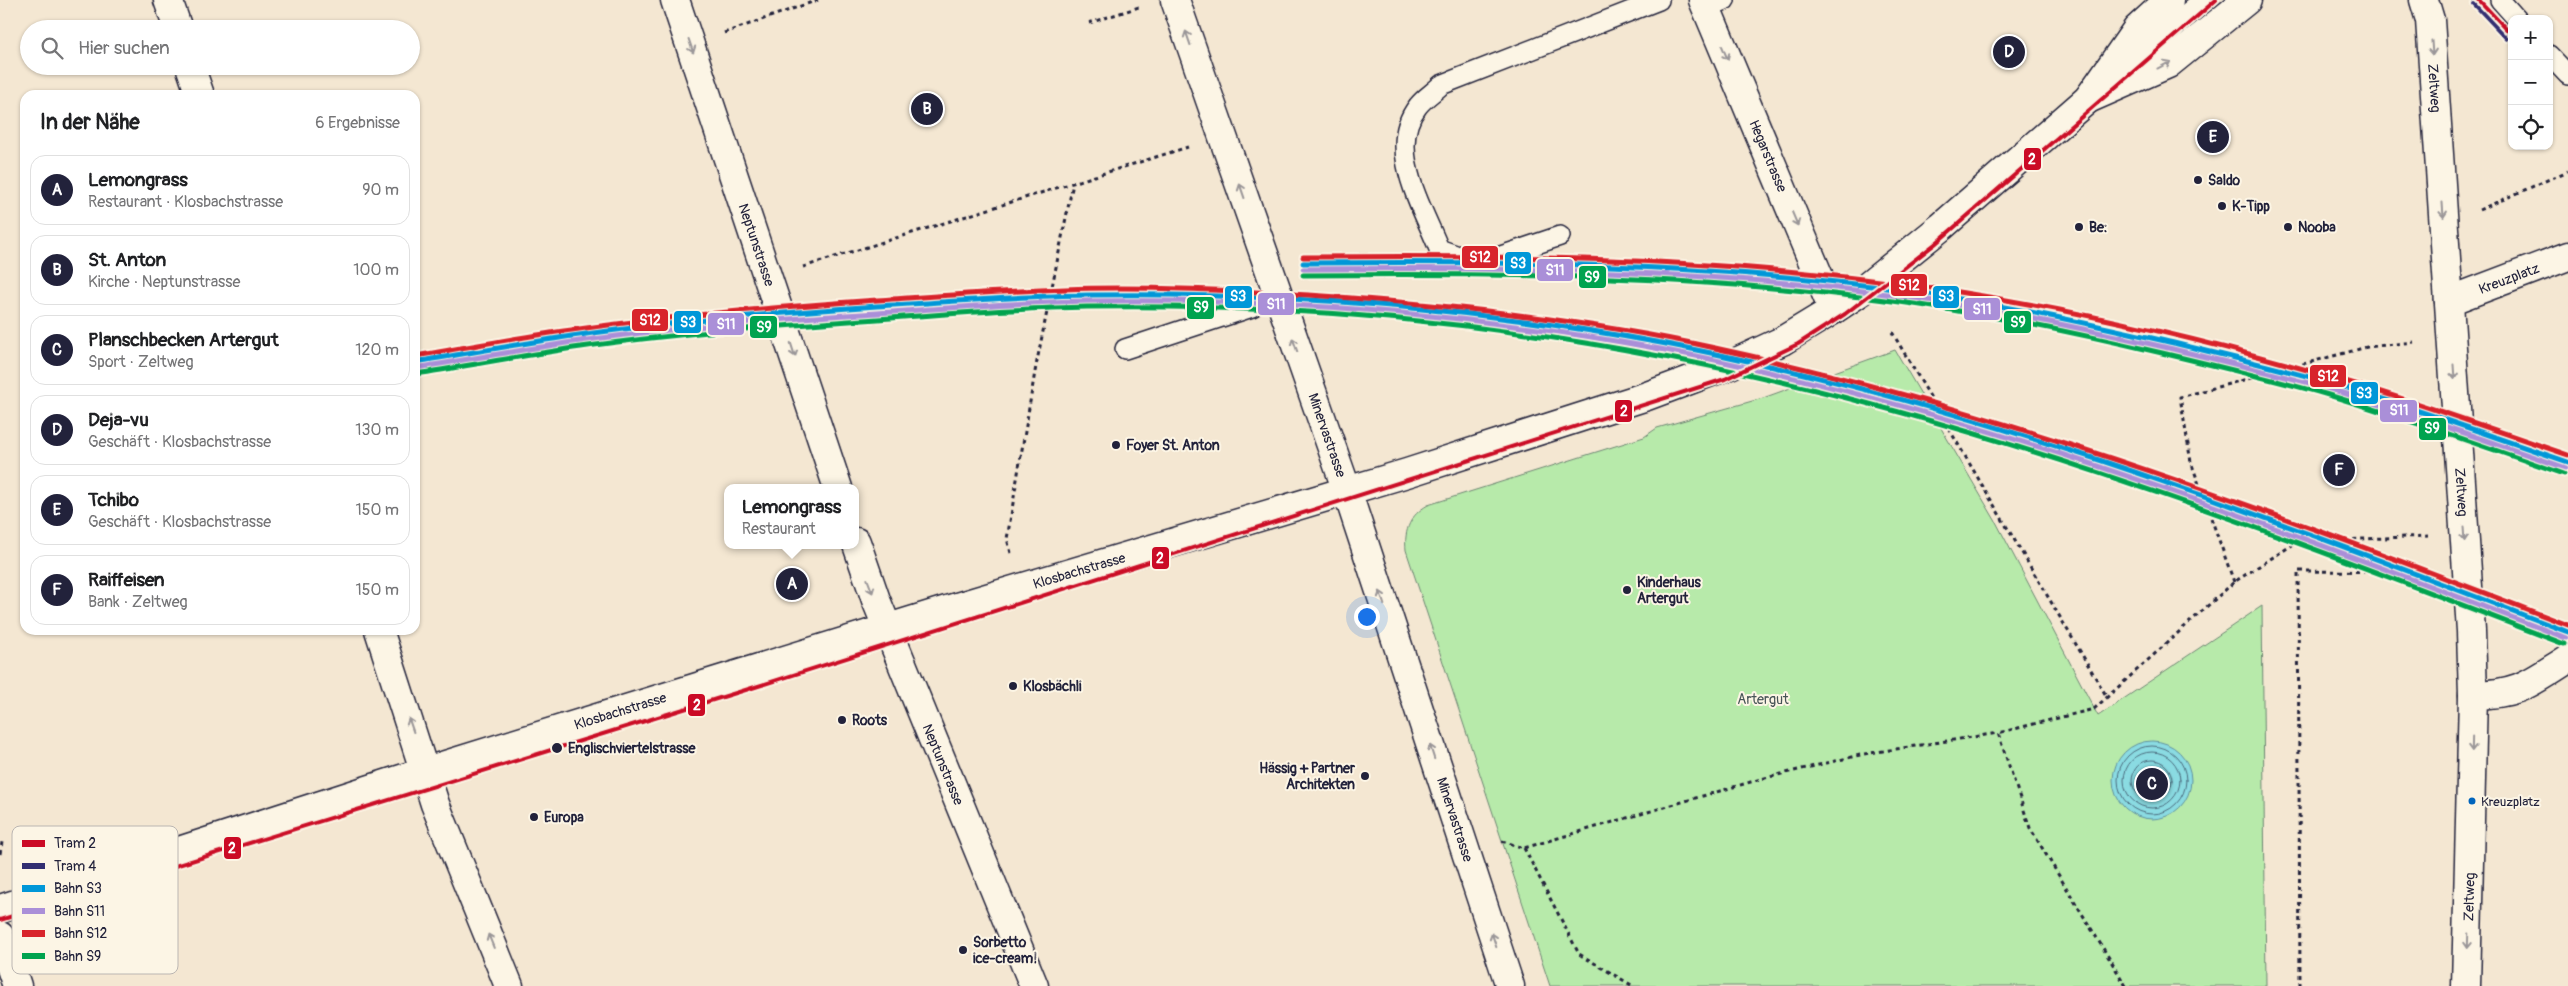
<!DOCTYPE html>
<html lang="de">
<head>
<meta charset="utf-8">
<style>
	:root { --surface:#fff; --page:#f2f2f2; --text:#202124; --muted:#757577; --line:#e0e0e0; --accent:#22223b }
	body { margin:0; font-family:Pangolin,sans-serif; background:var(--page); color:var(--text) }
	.controls { position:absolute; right:15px; top:15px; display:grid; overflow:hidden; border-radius:10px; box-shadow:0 1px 4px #0004 }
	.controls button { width:45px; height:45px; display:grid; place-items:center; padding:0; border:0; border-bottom:1px solid var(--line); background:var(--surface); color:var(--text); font:25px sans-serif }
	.you { position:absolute; left:1366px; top:616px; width:18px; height:18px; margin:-12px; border:4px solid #fff; border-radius:50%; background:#1a73e8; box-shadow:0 0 0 8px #1a73e833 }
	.badge { display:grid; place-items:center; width:32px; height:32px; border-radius:50%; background:var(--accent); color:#fff; font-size:16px; font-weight:700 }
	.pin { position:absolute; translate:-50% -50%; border:2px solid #fff; box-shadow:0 1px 5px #0006 }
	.popup { position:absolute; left:724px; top:484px; width:135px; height:65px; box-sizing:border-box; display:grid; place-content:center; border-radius:10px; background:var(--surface); filter:drop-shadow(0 1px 4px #0005); font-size:16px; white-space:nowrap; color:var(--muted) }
	.popup b { font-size:19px; color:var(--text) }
	.popup::after { content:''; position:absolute; left:50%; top:100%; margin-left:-10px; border:10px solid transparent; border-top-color:var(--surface) }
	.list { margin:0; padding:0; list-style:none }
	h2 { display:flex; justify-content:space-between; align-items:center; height:65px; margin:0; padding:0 20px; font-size:21px }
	h2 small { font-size:16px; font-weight:400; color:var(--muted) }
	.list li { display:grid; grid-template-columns:32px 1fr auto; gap:15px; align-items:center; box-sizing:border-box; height:70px; margin:0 10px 10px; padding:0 10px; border:1px solid var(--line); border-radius:15px }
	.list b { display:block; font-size:19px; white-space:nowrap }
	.list p { margin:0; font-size:16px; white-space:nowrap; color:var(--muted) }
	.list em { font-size:16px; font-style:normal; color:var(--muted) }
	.icon { flex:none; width:28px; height:28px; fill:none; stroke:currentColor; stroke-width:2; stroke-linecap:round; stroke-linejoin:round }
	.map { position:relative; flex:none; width:2568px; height:986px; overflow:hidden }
	.search { position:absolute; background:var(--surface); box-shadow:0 1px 4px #0004; left:20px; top:20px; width:400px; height:55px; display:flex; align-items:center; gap:12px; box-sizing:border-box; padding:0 18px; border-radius:28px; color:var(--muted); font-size:19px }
	.panel { position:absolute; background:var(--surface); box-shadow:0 1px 4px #0004; left:20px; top:90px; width:400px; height:545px; border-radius:15px }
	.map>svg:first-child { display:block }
	.green { fill:#b7eaaa; stroke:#6c8672 }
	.water { fill:#8adbe2; stroke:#60919f }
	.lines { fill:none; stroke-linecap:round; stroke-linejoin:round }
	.shore { stroke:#4c6c7e; stroke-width:1 }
	.lane-casing { stroke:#22223b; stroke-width:22 }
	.street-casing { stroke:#22223b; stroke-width:31 }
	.secondary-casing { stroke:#22223b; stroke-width:31 }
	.path { stroke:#22223b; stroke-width:3; stroke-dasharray:4 4; stroke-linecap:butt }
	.lane { stroke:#fcf5e5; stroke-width:19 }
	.street { stroke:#fcf5e5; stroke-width:28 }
	.secondary { stroke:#fcf5e5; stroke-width:28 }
	.rail-1-casing { stroke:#fcf5e5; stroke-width:9 }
	.rail-2-casing { stroke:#fcf5e5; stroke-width:9 }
	.rail-3-casing { stroke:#fcf5e5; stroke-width:9 }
	.rail-4-casing { stroke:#fcf5e5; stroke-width:9 }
	.rail-1 { stroke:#0097d8; stroke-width:5 }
	.rail-2 { stroke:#aa8fd8; stroke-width:5 }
	.rail-3 { stroke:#d8242b; stroke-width:5 }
	.rail-4 { stroke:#00a34f; stroke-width:5 }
	.tram-1-casing { stroke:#fcf5e5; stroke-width:8 }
	.tram-2-casing { stroke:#fcf5e5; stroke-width:8 }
	.tram-1 { stroke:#cb0a25; stroke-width:4 }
	.tram-2 { stroke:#322e71; stroke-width:4 }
	.oneway { stroke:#9a9698 }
	.poi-dot { fill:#22223b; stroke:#fcf5e5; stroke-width:2 }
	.bus-dot { fill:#0065bd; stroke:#fcf5e5; stroke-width:2 }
	.labels { text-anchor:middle; stroke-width:4; stroke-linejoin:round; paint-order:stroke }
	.bus-label { font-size:13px; fill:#22223b; stroke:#fcf5e5; text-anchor:start }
	.street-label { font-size:14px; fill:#22223b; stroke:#fcf5e5 }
	.poi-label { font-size:14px; font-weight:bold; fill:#22223b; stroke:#fcf5e5; text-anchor:start }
	.park-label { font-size:14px; fill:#475457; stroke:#fcf5e5 }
	.stop-label { font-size:14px; font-weight:bold; fill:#22223b; stroke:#fcf5e5; text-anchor:start }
	.key { fill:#fcf5e5; stroke:#bbb6b2; stroke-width:1 }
	.key-label { font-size:14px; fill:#22223b }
	.line-badge { stroke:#fcf5e5; stroke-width:2 }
	.badge-label { font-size:14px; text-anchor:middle; font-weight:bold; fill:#fff }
</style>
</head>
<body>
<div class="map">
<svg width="2568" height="986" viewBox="0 0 2568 986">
	<rect width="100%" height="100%" fill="#f4e7d2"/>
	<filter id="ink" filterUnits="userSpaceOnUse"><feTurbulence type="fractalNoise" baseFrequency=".02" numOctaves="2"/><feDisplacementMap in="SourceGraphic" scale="10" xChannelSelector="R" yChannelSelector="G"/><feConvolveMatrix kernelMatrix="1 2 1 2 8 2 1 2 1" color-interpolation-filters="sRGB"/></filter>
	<g filter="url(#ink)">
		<!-- green -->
		<path class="green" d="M1895 350 1995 520 2098 716 2262 606 2266 986H1550L1406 550C1404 530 1410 515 1428 505L1644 437 1657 428 1763 398Z"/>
		<!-- water -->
		<circle class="water" cx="2152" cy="780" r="39"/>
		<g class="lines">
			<!-- shore -->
			<g class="shore">
				<circle cx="2152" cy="780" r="34"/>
				<circle cx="2152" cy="780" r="28"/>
				<circle cx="2152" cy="780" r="20"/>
			</g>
			<defs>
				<g id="lane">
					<polyline points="2500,0 2517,19"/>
					<polyline points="1707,8 1725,0"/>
					<polyline points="2549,55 2568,75"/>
					<polyline points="2112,79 2202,0"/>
					<path d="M1560 236 1495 258 1467 259 1439 249C1423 208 1385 148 1418 106 1424 98 1434 92 1441 85L1659 0"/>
					<polyline points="1125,349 1252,307"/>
				</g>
				<g id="street">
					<polyline points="168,0 178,29"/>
					<path id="s1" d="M675 0 838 488"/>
					<path id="s2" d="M1175 0 1347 491 1510 986"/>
					<path id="s3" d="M1703 0 1833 310"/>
					<polyline points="190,66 200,95"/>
					<path id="s4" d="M2449 301 2568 256"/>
					<path id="s5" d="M856 542 876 600 1034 986"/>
					<polyline points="379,630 435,804 509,986"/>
					<path d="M2473 695C2520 694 2530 683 2568 659"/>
					<polyline points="0,936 17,986"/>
				</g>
				<g id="secondary">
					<path id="s6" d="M2424 0 2430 20 2471 631 2473 695 2466 986"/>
					<polyline points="2088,99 2168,64 2247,0"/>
					<path id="s7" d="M0 909 426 771 943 611 1407 473 1647 396 1730 365 1782 341 1833 310 1863 290 1941 227 2088 99 2137 29 2169 0"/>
				</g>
			</defs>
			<!-- lane casing -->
			<use href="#lane" class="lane-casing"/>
			<!-- street casing -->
			<use href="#street" class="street-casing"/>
			<!-- secondary casing -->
			<use href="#secondary" class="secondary-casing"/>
			<!-- path -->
			<g class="path">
				<polyline points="1089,23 1139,7"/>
				<polyline points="724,33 818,0"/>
				<polyline points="2479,210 2568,171"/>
				<polyline points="803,267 1188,147"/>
				<polyline points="1892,332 2107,697"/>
				<polyline points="1011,553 1007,539 1036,366 1073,183"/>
				<polyline points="2234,582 2191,462 2180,397 2367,347 2414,342"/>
				<polyline points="1502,841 1524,848 1761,779 1864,754 1998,733"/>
				<polyline points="1524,848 1579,954 1633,986"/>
				<polyline points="0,854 2,842"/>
				<polyline points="2126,986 2030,828 1998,733 2094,709 2234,582 2297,542 2428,536"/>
				<polyline points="2300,986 2298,571 2429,572"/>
			</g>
			<!-- lane -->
			<use href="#lane" class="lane"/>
			<!-- street -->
			<use href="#street" class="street"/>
			<!-- secondary -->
			<use href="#secondary" class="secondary"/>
			<defs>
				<g id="rail-1">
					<path d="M1303 263C1495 261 1688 263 1879 287 1975 299 2070 319 2165 341 2219 354 2274 367 2328 382 2409 406 2488 435 2568 462"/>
					<path d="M415 362C470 353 524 343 579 335 678 321 777 313 877 306 947 302 1017 296 1087 295 1278 292 1473 308 1661 343 1973 402 2272 519 2568 632"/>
				</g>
				<g id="rail-2">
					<path d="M1303 269C1495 267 1687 269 1878 293 1974 305 2069 325 2164 347 2218 360 2273 373 2327 388 2407 412 2487 441 2566 468"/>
					<path d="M416 368C471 359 525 349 580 341 678 327 778 319 877 313 947 308 1017 302 1087 301 1278 298 1472 314 1660 349 1972 408 2270 525 2566 638"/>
				</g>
				<g id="rail-3">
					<path d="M1303 257C1495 255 1688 257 1879 281 2027 299 2185 334 2328 376 2409 399 2488 428 2568 455"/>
					<path d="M415 356C470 347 524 336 579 329 678 315 777 307 877 300 940 296 1002 291 1065 289 1146 286 1228 290 1309 295 1445 304 1581 319 1715 348 2008 411 2289 518 2568 625"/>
				</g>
				<g id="rail-4">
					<path d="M1303 275C1495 273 1687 275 1877 299 1973 311 2068 331 2162 353 2217 366 2271 379 2325 394 2406 418 2485 447 2564 474"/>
					<path d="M417 374C472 365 526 355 581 347 679 333 778 326 878 319 947 314 1017 308 1087 307 1278 304 1472 320 1659 356 1971 414 2269 531 2564 644"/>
				</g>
			</defs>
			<!-- rail-1 casing -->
			<use href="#rail-1" class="rail-1-casing"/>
			<!-- rail-2 casing -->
			<use href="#rail-2" class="rail-2-casing"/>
			<!-- rail-3 casing -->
			<use href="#rail-3" class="rail-3-casing"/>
			<!-- rail-4 casing -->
			<use href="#rail-4" class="rail-4-casing"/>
			<!-- rail-1 -->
			<use href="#rail-1" class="rail-1"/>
			<!-- rail-2 -->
			<use href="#rail-2" class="rail-2"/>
			<!-- rail-3 -->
			<use href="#rail-3" class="rail-3"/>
			<!-- rail-4 -->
			<use href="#rail-4" class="rail-4"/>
			<defs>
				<g id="tram-1">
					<polyline points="2479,0 2512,35"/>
					<polyline points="0,920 752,688 1725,379 1798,344 1845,314 1935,244 2216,0"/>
				</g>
				<polyline id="tram-2" points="2474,4 2507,39"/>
			</defs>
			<!-- tram-1 casing -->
			<use href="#tram-1" class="tram-1-casing"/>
			<!-- tram-2 casing -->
			<use href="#tram-2" class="tram-2-casing"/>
			<!-- tram-1 -->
			<use href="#tram-1" class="tram-1"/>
			<!-- tram-2 -->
			<use href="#tram-2" class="tram-2"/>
		</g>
		<!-- one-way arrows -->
		<defs><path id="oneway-shaft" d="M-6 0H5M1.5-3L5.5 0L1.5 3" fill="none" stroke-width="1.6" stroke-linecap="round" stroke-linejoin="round" transform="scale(1.25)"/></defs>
		<g class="oneway">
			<use href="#oneway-shaft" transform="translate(1188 38) rotate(-109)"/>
			<use href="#oneway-shaft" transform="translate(691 46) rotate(71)"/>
			<use href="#oneway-shaft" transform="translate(2432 48) rotate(86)"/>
			<use href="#oneway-shaft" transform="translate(1725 53) rotate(67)"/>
			<use href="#oneway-shaft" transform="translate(2164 65) rotate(-28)"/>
			<use href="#oneway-shaft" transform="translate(1242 191) rotate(-109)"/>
			<use href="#oneway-shaft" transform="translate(2443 210) rotate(86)"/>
			<use href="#oneway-shaft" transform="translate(1795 219) rotate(67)"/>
			<use href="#oneway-shaft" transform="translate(1295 345) rotate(-109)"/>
			<use href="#oneway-shaft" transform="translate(793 350) rotate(72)"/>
			<use href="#oneway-shaft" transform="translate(2454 372) rotate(86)"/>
			<use href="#oneway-shaft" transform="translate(2464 534) rotate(86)"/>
			<use href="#oneway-shaft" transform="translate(870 586) rotate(69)"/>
			<use href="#oneway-shaft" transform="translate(1382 598) rotate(-108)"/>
			<use href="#oneway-shaft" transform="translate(411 725) rotate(-109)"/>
			<use href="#oneway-shaft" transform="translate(2472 744) rotate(91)"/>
			<use href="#oneway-shaft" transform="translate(1432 752) rotate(-108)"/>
			<use href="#oneway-shaft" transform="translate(1494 940) rotate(-108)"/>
			<use href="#oneway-shaft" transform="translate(491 941) rotate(-112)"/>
			<use href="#oneway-shaft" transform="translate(2468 941) rotate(92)"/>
		</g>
	</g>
	<!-- markers -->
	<g class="poi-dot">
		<circle cx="2198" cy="180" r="5"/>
		<circle cx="2222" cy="206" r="5"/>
		<circle cx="2079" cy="227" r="5"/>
		<circle cx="2288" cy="227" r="5"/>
		<circle cx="1116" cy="445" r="5"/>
		<circle cx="1627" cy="590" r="5"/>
		<circle cx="1013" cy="686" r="5"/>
		<circle cx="842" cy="720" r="5"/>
		<circle cx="557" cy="748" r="6"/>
		<circle cx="1365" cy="776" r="5"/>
		<circle cx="534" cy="817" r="5"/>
		<circle cx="963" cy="950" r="5"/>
	</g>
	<circle class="bus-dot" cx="2472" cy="801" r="4.5"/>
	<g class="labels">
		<!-- bus labels -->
		<g class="bus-label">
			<text x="2481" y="806">Kreuzplatz</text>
		</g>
		<!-- street labels -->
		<g class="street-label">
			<text dy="5" stroke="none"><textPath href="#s6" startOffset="89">Zeltweg</textPath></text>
			<text dy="5" stroke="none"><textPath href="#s3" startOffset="169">Hegarstrasse</textPath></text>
			<text dy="5" stroke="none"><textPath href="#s1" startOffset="258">Neptunstrasse</textPath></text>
			<text dy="5" stroke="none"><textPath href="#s4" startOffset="64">Kreuzplatz</textPath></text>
			<text dy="5" stroke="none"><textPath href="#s2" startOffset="461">Minervastrasse</textPath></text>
			<text dy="5" stroke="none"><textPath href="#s6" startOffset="494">Zeltweg</textPath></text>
			<text dy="5" stroke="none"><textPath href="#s7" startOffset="1131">Klosbachstrasse</textPath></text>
			<text dy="5" stroke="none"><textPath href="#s7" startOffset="651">Klosbachstrasse</textPath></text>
			<text dy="5" stroke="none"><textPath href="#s5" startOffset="239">Neptunstrasse</textPath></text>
			<text dy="5" stroke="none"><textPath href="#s2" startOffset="866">Minervastrasse</textPath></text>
			<text transform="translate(2469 897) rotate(-88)" y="5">Zeltweg</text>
		</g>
		<!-- poi labels -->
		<g class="poi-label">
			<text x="2208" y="185">Saldo</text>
			<text x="2232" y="211">K-Tipp</text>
			<text x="2089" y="232">Be:</text>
			<text x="2298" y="232">Nooba</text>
			<text x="1126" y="450">Foyer St. Anton</text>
			<text x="1637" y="587">Kinderhaus<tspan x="1637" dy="16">Artergut</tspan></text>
			<text x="1023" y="691">Klosbächli</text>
			<text x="852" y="725">Roots</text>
			<text x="1355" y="773" text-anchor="end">Hässig + Partner<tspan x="1355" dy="16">Architekten</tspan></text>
			<text x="544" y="822">Europa</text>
			<text x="973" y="947">Sorbetto<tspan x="973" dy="16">ice-cream!</tspan></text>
		</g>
		<!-- park labels -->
		<g class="park-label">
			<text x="1763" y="704">Artergut</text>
		</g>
		<!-- stop labels -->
		<g class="stop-label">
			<text x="568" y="753">Englischviertelstrasse</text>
		</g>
	</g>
	<!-- legend -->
	<rect x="12" y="826" width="166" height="148" rx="8" class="key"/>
	<rect x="22" y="840" width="23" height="7" fill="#cb0a25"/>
	<rect x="22" y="863" width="23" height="6" fill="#322e71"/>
	<rect x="22" y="885" width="23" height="7" fill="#0097d8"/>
	<rect x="22" y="908" width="23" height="6" fill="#aa8fd8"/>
	<rect x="22" y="930" width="23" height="7" fill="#d8242b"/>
	<rect x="22" y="953" width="23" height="6" fill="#00a34f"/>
	<g class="key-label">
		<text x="54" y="848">Tram 2</text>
		<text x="54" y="871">Tram 4</text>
		<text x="54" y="893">Bahn S3</text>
		<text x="54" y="916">Bahn S11</text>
		<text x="54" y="938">Bahn S12</text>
		<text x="54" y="961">Bahn S9</text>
	</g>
	<g class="line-badge">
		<rect x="2023" y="147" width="19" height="24" rx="5" fill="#cb0a25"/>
		<rect x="1461" y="245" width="38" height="24" rx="5" fill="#d8242b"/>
		<rect x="1504" y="251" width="28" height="24" rx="5" fill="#0097d8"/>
		<rect x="1536" y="258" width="38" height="24" rx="5" fill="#aa8fd8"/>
		<rect x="1578" y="265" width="29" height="24" rx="5" fill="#00a34f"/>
		<rect x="1890" y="273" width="38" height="24" rx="5" fill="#d8242b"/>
		<rect x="1932" y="285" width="28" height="24" rx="5" fill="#0097d8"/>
		<rect x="1224" y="285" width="29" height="24" rx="5" fill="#0097d8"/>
		<rect x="1257" y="292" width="38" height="24" rx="5" fill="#aa8fd8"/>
		<rect x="1186" y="296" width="29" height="24" rx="5" fill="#00a34f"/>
		<rect x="1963" y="297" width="38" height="24" rx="5" fill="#aa8fd8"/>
		<rect x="631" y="308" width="38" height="24" rx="5" fill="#d8242b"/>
		<rect x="2003" y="310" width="29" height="24" rx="5" fill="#00a34f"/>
		<rect x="673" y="310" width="29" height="24" rx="5" fill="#0097d8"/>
		<rect x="707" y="312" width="38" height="24" rx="5" fill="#aa8fd8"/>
		<rect x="749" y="315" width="29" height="24" rx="5" fill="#00a34f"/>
		<rect x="2309" y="364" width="38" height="24" rx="5" fill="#d8242b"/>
		<rect x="2350" y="381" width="29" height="24" rx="5" fill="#0097d8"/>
		<rect x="2379" y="399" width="39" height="24" rx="5" fill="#aa8fd8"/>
		<rect x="1614" y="399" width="19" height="24" rx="5" fill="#cb0a25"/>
		<rect x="2418" y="417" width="29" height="24" rx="5" fill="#00a34f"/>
		<rect x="1151" y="546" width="19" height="24" rx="5" fill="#cb0a25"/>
		<rect x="687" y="693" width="19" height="24" rx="5" fill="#cb0a25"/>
		<rect x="223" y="836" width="19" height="24" rx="5" fill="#cb0a25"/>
	</g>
	<g class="badge-label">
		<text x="2032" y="164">2</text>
		<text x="1480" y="262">S12</text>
		<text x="1518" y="268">S3</text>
		<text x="1555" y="275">S11</text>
		<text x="1592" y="282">S9</text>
		<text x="1909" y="290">S12</text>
		<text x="1946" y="301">S3</text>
		<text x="1238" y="301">S3</text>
		<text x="1276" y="309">S11</text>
		<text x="1201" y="312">S9</text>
		<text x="1982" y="314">S11</text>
		<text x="650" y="325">S12</text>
		<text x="2018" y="327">S9</text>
		<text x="688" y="327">S3</text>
		<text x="726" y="329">S11</text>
		<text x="764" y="332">S9</text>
		<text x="2328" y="381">S12</text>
		<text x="2364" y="398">S3</text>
		<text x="2399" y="415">S11</text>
		<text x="1624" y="416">2</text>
		<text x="2432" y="433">S9</text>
		<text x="1160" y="563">2</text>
		<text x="697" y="710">2</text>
		<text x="232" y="853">2</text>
	</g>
</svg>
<div class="controls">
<button>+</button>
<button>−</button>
<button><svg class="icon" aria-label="locate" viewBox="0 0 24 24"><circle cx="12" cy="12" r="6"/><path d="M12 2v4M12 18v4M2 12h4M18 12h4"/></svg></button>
</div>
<div class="you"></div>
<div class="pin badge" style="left:792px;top:584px">A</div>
<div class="popup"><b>Lemongrass</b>Restaurant</div>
<div class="pin badge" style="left:927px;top:109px">B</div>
<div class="pin badge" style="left:2152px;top:784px">C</div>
<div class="pin badge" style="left:2009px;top:52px">D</div>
<div class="pin badge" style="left:2213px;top:137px">E</div>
<div class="pin badge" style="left:2339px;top:470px">F</div>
<div class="search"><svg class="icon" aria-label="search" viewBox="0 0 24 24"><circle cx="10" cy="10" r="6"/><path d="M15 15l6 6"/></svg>Hier suchen</div>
<section class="panel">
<h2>In der Nähe<small>6 Ergebnisse</small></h2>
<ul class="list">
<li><span class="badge">A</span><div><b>Lemongrass</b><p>Restaurant · Klosbachstrasse</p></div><em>90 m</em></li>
<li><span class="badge">B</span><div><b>St. Anton</b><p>Kirche · Neptunstrasse</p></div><em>100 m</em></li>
<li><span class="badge">C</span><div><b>Planschbecken Artergut</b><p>Sport · Zeltweg</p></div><em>120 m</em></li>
<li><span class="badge">D</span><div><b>Deja-vu</b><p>Geschäft · Klosbachstrasse</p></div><em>130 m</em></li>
<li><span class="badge">E</span><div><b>Tchibo</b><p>Geschäft · Klosbachstrasse</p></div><em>150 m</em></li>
<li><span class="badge">F</span><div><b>Raiffeisen</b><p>Bank · Zeltweg</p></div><em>150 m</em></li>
</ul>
</section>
</div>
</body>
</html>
